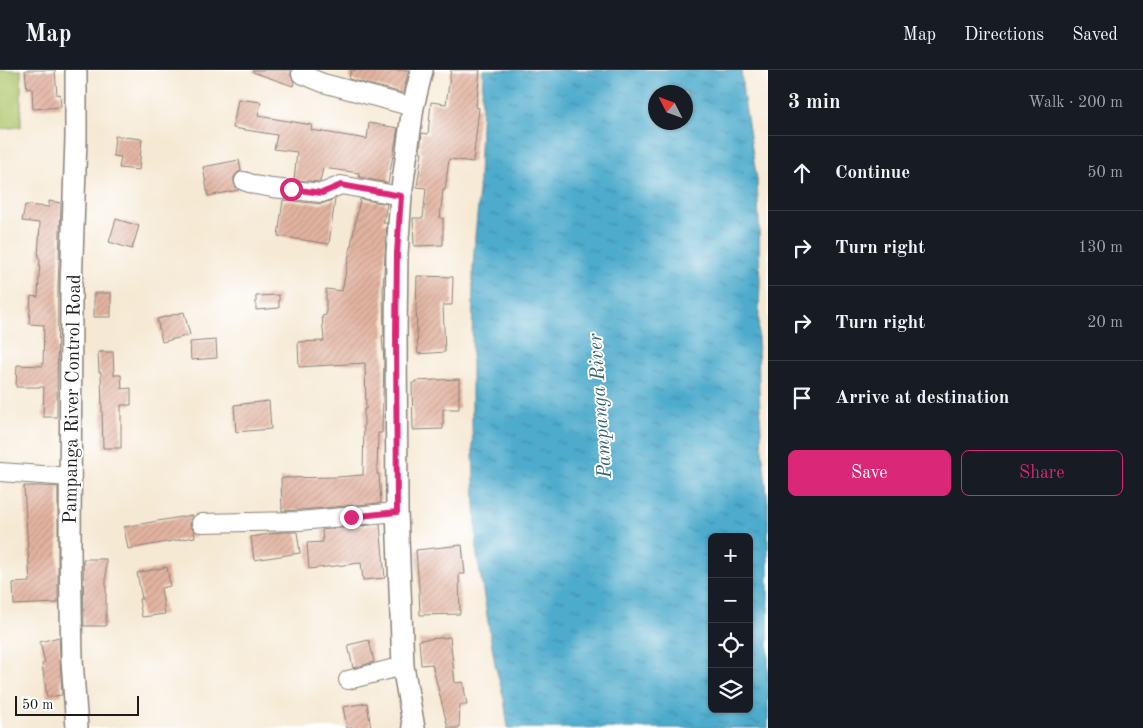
<!DOCTYPE html>
<html lang="en">
<head>
<meta charset="utf-8">
<style>
	:root { --surface:#171b24; --page:#242831; --text:#f1f3f6; --muted:#9ea1a6; --line:#363941; --accent:#db2777 }
	body { margin:0; font-family:"Old Standard TT",serif; background:var(--page); color:var(--text) }
	.controls { position:absolute; right:15px; bottom:15px; display:grid; overflow:hidden; border-radius:8px; box-shadow:0 1px 4px #0004 }
	.controls button { width:45px; height:45px; display:grid; place-items:center; padding:0; border:0; border-bottom:1px solid var(--line); background:var(--surface); color:var(--text); font:25px sans-serif }
	.compass { position:absolute; left:648px; top:15px; width:45px; height:45px; border-radius:50%; background:var(--surface); box-shadow:0 1px 4px #0004; rotate:312deg }
	.scale { position:absolute; left:15px; bottom:12px; width:124px; box-sizing:border-box; padding-left:5px; border:2px solid #1c1c1c; border-top:0; font-size:14px; line-height:18px; white-space:nowrap; color:#1c1c1c; -webkit-text-stroke:4px #fff; paint-order:stroke }
	.stop { position:absolute; width:15px; height:15px; margin:-11px; border:4px solid #db2777; border-radius:50%; background:#fff }
	.stop.end { background:#db2777; border-color:#fff; box-shadow:0 1px 5px #0008 }
	.list { margin:0; padding:0; list-style:none }
	h2 { display:flex; justify-content:space-between; align-items:center; height:65px; margin:0; padding:0 20px; font-size:21px }
	h2 small { font-size:16px; font-weight:400; color:var(--muted) }
	.list li { display:grid; grid-template-columns:32px 1fr auto; gap:15px; align-items:center; box-sizing:border-box; height:75px; padding:0 20px; border-top:1px solid var(--line) }
	.list b { display:block; font-size:19px; white-space:nowrap }
	.list em { font-size:16px; font-style:normal; color:var(--muted) }
	.actions { display:flex; gap:10px; padding:15px 20px }
	.actions a { flex:1; padding:11px 0; border:1px solid var(--accent); border-radius:8px; text-align:center; font-size:18px; color:var(--accent) }
	.actions .main { background:var(--accent); color:#fff }
	.icon { flex:none; width:28px; height:28px; fill:none; stroke:currentColor; stroke-width:2; stroke-linecap:round; stroke-linejoin:round }
	.map { position:relative; flex:none; width:768px; height:658px; overflow:hidden }
	header { display:flex; align-items:center; gap:30px; box-sizing:border-box; height:70px; padding:0 25px; background:var(--surface); border-bottom:1px solid var(--line) }
	header strong { font-size:24px }
	nav { display:flex; gap:28px; margin-inline-start:auto; font-size:18px }
	main { display:flex }
	aside { flex:1; background:var(--surface) }
	.map>svg:first-child { display:block }
	.park { fill:#adc469; stroke:#647042 }
	.water { fill:url(#water-ripples); stroke:#356474; fill-rule:evenodd }
	.building { fill:url(#building-hatch) }
	.lines { fill:none; stroke-linecap:round; stroke-linejoin:round }
	.minor-casing { stroke:#898278; stroke-width:20 }
	.tertiary-casing { stroke:#898278; stroke-width:24 }
	.minor { stroke:#fff; stroke-width:18 }
	.tertiary { stroke:#fff; stroke-width:21 }
	.route { stroke:#db2777; stroke-width:6 }
	.labels { text-anchor:middle; stroke-width:4; stroke-linejoin:round; paint-order:stroke }
	.street-label { font-size:19px; fill:#1c1c1c; stroke:#fff }
	.water-label { font-size:20px; font-style:italic; fill:#356474; stroke:#fff }
</style>
</head>
<body>
<header>
<strong>Map</strong>
<nav><a>Map</a><a>Directions</a><a>Saved</a></nav>
</header>
<main>
<div class="map">
<svg width="768" height="658" viewBox="0 0 768 658">
	<defs>
		<pattern id="water-ripples" width="26" height="14" patternUnits="userSpaceOnUse" patternTransform="scale(1.25)"><rect width="26" height="14" fill="#4eabcc"/><path d="M2 4q2-2 4 0t4 0M15 11q2-2 4 0t4 0" fill="none" stroke="#408aa5"/></pattern>
		<pattern id="building-hatch" width="6" height="6" patternUnits="userSpaceOnUse" patternTransform="scale(1.25)"><rect width="6" height="6" fill="#e2b3a0"/><path d="M-1 1l2-2M0 6l6-6M5 7l2-2" fill="none" stroke="#c19989"/></pattern>
	</defs>
	<rect width="100%" height="100%" fill="#fff"/>
	<filter id="ink" filterUnits="userSpaceOnUse"><feTurbulence type="fractalNoise" baseFrequency=".02" numOctaves="2"/><feDisplacementMap in="SourceGraphic" scale="10" xChannelSelector="R" yChannelSelector="G"/><feConvolveMatrix kernelMatrix="1 2 1 2 8 2 1 2 1" color-interpolation-filters="sRGB"/></filter>
	<filter id="wash" filterUnits="userSpaceOnUse"><feTurbulence type="fractalNoise" baseFrequency=".0096" numOctaves="4" result="noise"/><feDisplacementMap in="SourceGraphic" scale="20" xChannelSelector="R" yChannelSelector="G"/><feGaussianBlur stdDeviation="1.12" result="paint"/><feColorMatrix in="noise" values="0 0 0 0 0 0 0 0 0 0 0 0 0 0 0 0 0 1.4 0 .05"/><feComposite in="paint" operator="in"/></filter>
	<g filter="url(#wash)">
		<rect width="100%" height="100%" fill="#f6e9d4"/>
		<!-- park -->
		<polygon class="park" points="0,0 21,0 21,57 0,59"/>
		<!-- water -->
		<path class="water" d="M483 0H741L743 23 757 109 759 153 760 213 758 269 759 319 762 380 768 433V658H508L504 629 495 594 477 485 472 357V287L473 199 475 166 478 136ZM656 22H686V52H656ZM712 467H749V639H712Z"/>
		<g id="blocks">
			<!-- building -->
			<g class="building">
				<polygon points="25,0 55,0 57,25 60,24 61,37 33,39 32,18 27,19"/>
				<polygon points="253,0 291,0 291,6 294,12 293,16 253,2"/>
				<polygon points="351,0 409,0 403,23 349,9"/>
				<polygon points="451,0 480,0 476,37 479,38 473,92 449,89 445,120 443,120 440,148 443,148 443,175 414,176 413,148 423,148 426,118 417,117 422,82 420,82 422,63 428,64 431,32 446,34"/>
				<polygon points="238,29 261,32 258,46 312,55 311,60 367,69 369,53 398,58 388,113 359,107 359,103 323,98 320,112 294,110 297,82 274,79 277,65 233,58"/>
				<polygon points="115,66 142,69 139,100 119,98 121,87 113,86"/>
				<polygon points="239,90 241,101 237,103 234,107 234,112 236,117 239,120 208,126 203,97"/>
				<polygon points="335,129 329,174 278,166 283,130 321,134"/>
				<polygon points="360,129 387,134 383,153 387,153 383,220 384,266 382,266 384,291 382,363 378,363 377,404 379,404 381,433 299,440 282,441 281,408 337,407 363,405 364,349 364,339 366,339 365,293 299,297 298,272 324,271 322,246 326,245 326,219 342,221"/>
				<polygon points="49,131 61,133 58,218 57,347 43,347 44,317 16,317 17,295 43,296 44,255 29,254 31,226 38,227 40,188 38,188 40,153 22,151 25,135 49,137"/>
				<polygon points="116,149 139,156 132,179 109,172"/>
				<polygon points="417,206 453,207 452,235 443,235 445,282 418,284 416,238"/>
				<rect x="94" y="223" width="17" height="24"/>
				<polygon points="279,225 279,238 256,240 256,226"/>
				<polygon points="184,242 190,265 162,272 157,249"/>
				<polygon points="216,270 217,288 191,290 190,272"/>
				<polygon points="98,282 113,282 114,305 121,305 122,319 131,318 131,335 121,335 121,378 103,378 101,302 99,302"/>
				<polygon points="459,309 459,339 443,339 443,359 413,360 412,313 415,313 415,311"/>
				<polygon points="269,331 271,359 236,362 234,335"/>
				<polygon points="24,416 41,416 58,417 58,533 14,535 13,513 30,512"/>
				<polygon points="192,445 190,454 192,458 194,461 195,467 128,479 124,457"/>
				<polygon points="380,454 385,508 363,510 361,493 309,499 307,473 323,472 322,460"/>
				<polygon points="282,462 297,462 300,483 254,490 251,467"/>
				<polygon points="462,475 465,504 459,504 460,544 420,545 419,519 416,480"/>
				<polygon points="83,489 106,489 106,556 84,556"/>
				<polygon points="167,497 170,516 161,518 165,544 142,547 139,529 142,529 137,503"/>
				<polygon points="59,567 62,625 47,627 42,594 45,593 40,572"/>
				<polygon points="450,567 455,613 463,612 467,635 460,635 459,658 448,658 432,594 421,595 419,570"/>
				<polygon points="369,570 374,592 353,598 348,575"/>
				<polygon points="367,633 371,658 347,658 343,637"/>
			</g>
		</g>
	</g>
	<g filter="url(#ink)">
		<use href="#blocks" fill-opacity="0" stroke="#898278" stroke-width="1"/>
		<g class="lines">
			<defs>
				<g id="minor">
					<polyline points="301,4 323,13 413,37"/>
					<polyline points="244,111 255,115 272,118 322,123 341,115 401,126"/>
					<polyline points="0,402 70,407"/>
					<polyline points="201,453 300,451 397,442"/>
					<polyline points="348,610 403,596"/>
				</g>
				<g id="tertiary">
					<polyline points="76,0 76,68 71,218 70,482 72,590 77,658"/>
					<polyline points="414,658 403,596 397,442 396,264 397,183 401,126 413,37 422,0"/>
				</g>
			</defs>
			<!-- minor casing -->
			<use href="#minor" class="minor-casing"/>
			<!-- tertiary casing -->
			<use href="#tertiary" class="tertiary-casing"/>
			<!-- minor -->
			<use href="#minor" class="minor"/>
			<!-- tertiary -->
			<use href="#tertiary" class="tertiary"/>
		</g>
	</g>
	<g class="lines" filter="url(#ink)">
		<!-- route -->
		<polyline class="route" points="291,119 322,123 341,115 401,126 397,183 396,264 397,442 351,447"/>
	</g>
	<g class="labels">
		<!-- street labels -->
		<g class="street-label">
			<text transform="translate(71 329) rotate(-89)" y="7">Pampanga River Control Road</text>
		</g>
		<!-- water labels -->
		<g class="water-label">
			<text transform="translate(599 336) rotate(-94)" y="7">Pampanga River</text>
		</g>
	</g>
</svg>
<div class="controls">
<button>+</button>
<button>−</button>
<button><svg class="icon" aria-label="locate" viewBox="0 0 24 24"><circle cx="12" cy="12" r="6"/><path d="M12 2v4M12 18v4M2 12h4M18 12h4"/></svg></button>
<button><svg class="icon" aria-label="layers" viewBox="0 0 24 24"><path d="M12 4l9 5-9 5-9-5zM3 14l9 5 9-5"/></svg></button>
</div>
<svg class="compass" viewBox="-18 -18 36 36"><path d="M0-13l5 13h-10z" fill="#e53935"/><path d="M0 13l5-13h-10z" fill="#9ea1a6"/></svg>
<div class="scale">50 m</div>
<div class="stop" style="left:291px;top:119px"></div>
<div class="stop end" style="left:351px;top:447px"></div>
</div>
<aside>
<h2>3 min<small>Walk · 200 m</small></h2>
<ul class="list">
<li><svg class="icon" aria-label="ahead" viewBox="0 0 24 24"><path d="M12 20V5M6 11l6-6 6 6"/></svg><div><b>Continue</b></div><em>50 m</em></li>
<li><svg class="icon" aria-label="right" viewBox="0 0 24 24"><path d="M7 20v-9h11M14 6l5 5-5 5"/></svg><div><b>Turn right</b></div><em>130 m</em></li>
<li><svg class="icon" aria-label="right" viewBox="0 0 24 24"><path d="M7 20v-9h11M14 6l5 5-5 5"/></svg><div><b>Turn right</b></div><em>20 m</em></li>
<li><svg class="icon" aria-label="arrive" viewBox="0 0 24 24"><path d="M6 21V4h12l-3 4 3 4H6"/></svg><div><b>Arrive at destination</b></div></li>
</ul>
<div class="actions"><a class="main">Save</a><a>Share</a></div>
</aside>
</main>
</body>
</html>
